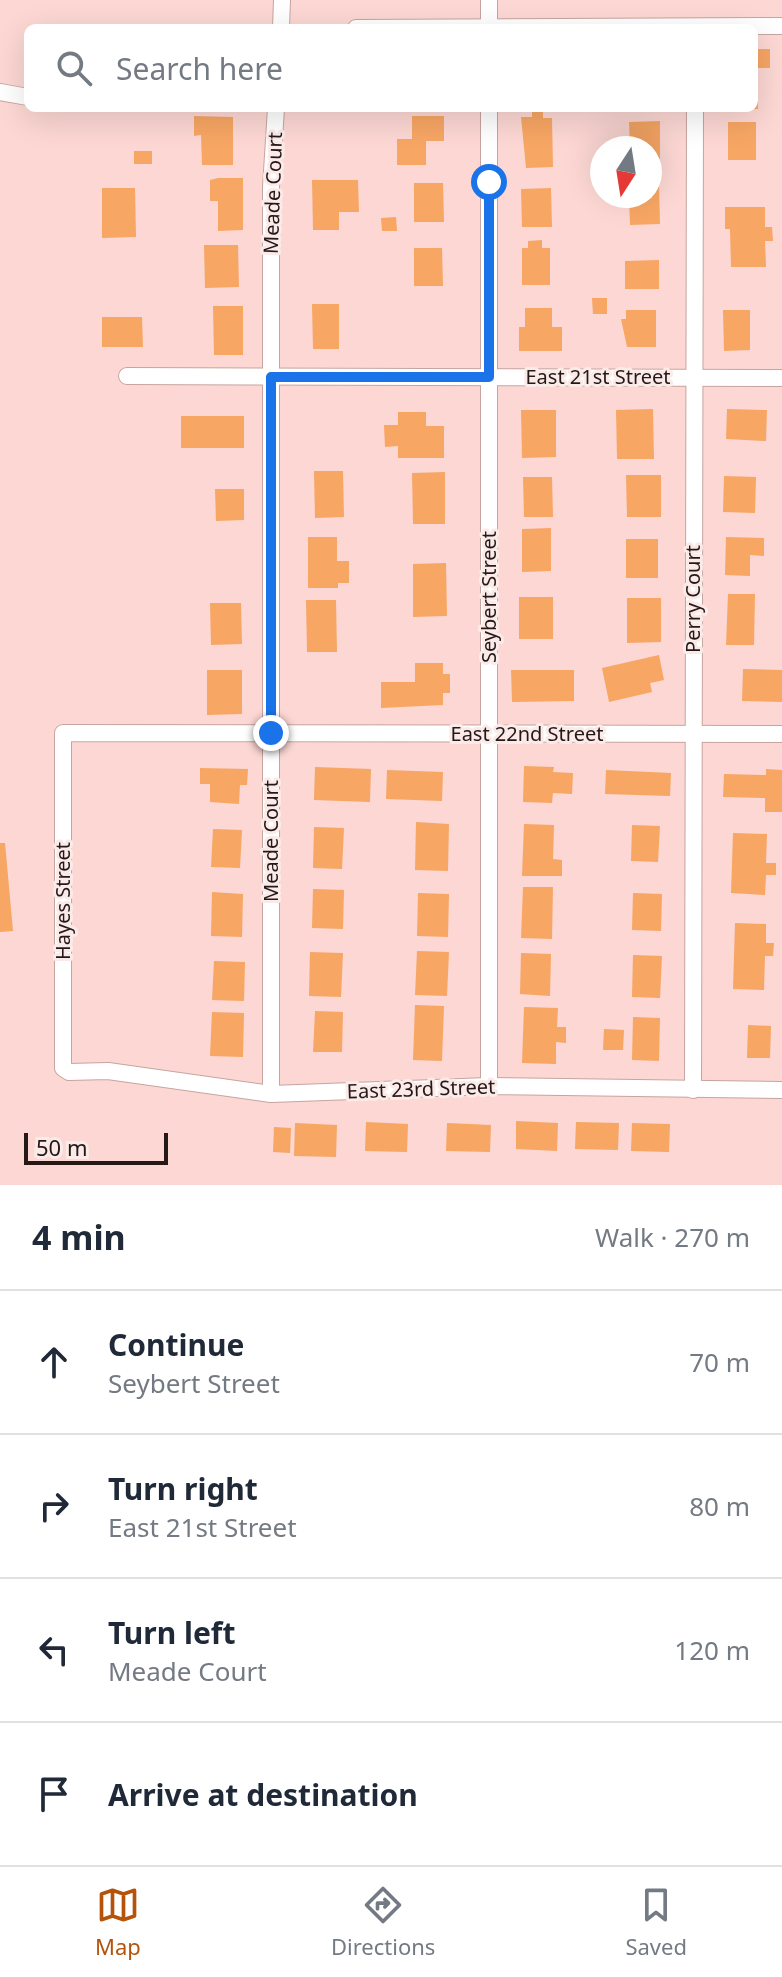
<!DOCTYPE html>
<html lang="en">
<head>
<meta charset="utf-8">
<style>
	:root { --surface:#fff; --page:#f6f6f7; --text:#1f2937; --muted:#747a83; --line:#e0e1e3; --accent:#b45309 }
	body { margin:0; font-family:"Noto Sans",sans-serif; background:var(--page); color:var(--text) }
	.compass { position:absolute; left:590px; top:136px; width:72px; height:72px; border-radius:50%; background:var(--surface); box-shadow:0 8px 32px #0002; rotate:192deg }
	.scale { position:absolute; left:24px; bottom:20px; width:144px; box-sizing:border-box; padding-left:8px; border:4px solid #251817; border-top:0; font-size:22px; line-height:28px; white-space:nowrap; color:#251817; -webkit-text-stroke:6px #faebe9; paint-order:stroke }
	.stop { position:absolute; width:24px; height:24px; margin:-18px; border:6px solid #1a73e8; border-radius:50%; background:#fff }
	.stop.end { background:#1a73e8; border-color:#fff; box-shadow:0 2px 8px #0008 }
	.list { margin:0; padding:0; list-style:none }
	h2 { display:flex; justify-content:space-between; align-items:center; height:104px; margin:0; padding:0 32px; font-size:34px }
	h2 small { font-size:26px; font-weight:400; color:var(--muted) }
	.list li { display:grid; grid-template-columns:52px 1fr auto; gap:24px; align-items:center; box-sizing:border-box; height:144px; padding:0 32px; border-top:2px solid var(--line) }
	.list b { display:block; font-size:30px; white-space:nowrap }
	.list p { margin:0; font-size:26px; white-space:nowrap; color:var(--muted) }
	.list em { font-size:26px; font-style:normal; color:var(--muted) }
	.icon { flex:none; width:44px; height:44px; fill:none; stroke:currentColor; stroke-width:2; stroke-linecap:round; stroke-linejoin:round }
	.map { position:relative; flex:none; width:782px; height:1185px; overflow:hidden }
	.search { position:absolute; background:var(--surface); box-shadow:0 8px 32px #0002; left:24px; right:24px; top:24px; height:88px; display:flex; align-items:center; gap:20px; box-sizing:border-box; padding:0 28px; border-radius:12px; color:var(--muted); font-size:30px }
	.sheet { height:680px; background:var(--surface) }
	nav { display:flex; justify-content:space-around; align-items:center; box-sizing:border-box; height:112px; border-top:2px solid var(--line); background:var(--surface); font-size:22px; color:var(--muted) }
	nav a { display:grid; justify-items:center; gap:4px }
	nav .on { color:var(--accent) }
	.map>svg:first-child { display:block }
	.building { fill:#f7a664 }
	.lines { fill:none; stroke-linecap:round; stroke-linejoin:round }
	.street-casing { stroke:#c7a49f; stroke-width:18 }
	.street { stroke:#fff; stroke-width:16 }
	.route { stroke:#1a73e8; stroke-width:10 }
	.labels { text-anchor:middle; stroke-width:6; stroke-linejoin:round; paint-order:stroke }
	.street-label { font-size:20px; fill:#251817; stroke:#faebe9 }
</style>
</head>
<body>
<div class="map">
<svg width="782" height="1185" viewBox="0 0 782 1185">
	<rect width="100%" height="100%" fill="#fcd7d3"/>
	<!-- building -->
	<g class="building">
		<polygon points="754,49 770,49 770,68 758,68 758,109 754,109"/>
		<polygon points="532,110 543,110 543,118 552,118 553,167 526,168 521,117 532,117"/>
		<polygon points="194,116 233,117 233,165 202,165 201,135 194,136"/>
		<polygon points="412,116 444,116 444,141 426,141 426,165 397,165 397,139 412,139"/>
		<polygon points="660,121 660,161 650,161 650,148 630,148 629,122"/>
		<rect x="728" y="122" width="28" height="38"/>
		<rect x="134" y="151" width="18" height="13"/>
		<polygon points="218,178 243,178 243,230 218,231 218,201 210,201 210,180"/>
		<polygon points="312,180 358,180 359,212 339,212 339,230 313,230"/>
		<polygon points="414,183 443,183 444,222 414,222"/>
		<polygon points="650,183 659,183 660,224 630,225 629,196 650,196"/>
		<polygon points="102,188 135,188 136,237 102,238"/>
		<polygon points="551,188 552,227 522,227 521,189"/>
		<polygon points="725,207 765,207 765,227 772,227 773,241 765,241 766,267 731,267 730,229 725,229"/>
		<polygon points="396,217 397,231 382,231 381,218"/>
		<polygon points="542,240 542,248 550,248 550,285 522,285 522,248 528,248 528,241"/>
		<polygon points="204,245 238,245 239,287 205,288"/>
		<polygon points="414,248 442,248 443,286 414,286"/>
		<polygon points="659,260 659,289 625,289 625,261"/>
		<polygon points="592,298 607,298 607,314 593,314"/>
		<polygon points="312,304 339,304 339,349 313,349"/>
		<polygon points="213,306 243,306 243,355 214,355"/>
		<polygon points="525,308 552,308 552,327 562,327 562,351 519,351 519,327 525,327"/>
		<polygon points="626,310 656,310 656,347 627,347 621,319 626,319"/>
		<polygon points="723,310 750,310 750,350 724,351"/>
		<polygon points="102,317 142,317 143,347 102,347"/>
		<polygon points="653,409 654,459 617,459 616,410"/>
		<polygon points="727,409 767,410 766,441 726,439"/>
		<polygon points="521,410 556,410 556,457 522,458"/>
		<polygon points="398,412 426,412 426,426 444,426 444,458 398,458 398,446 385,447 384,425 398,425"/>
		<rect x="181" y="416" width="63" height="32"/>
		<polygon points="314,471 343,471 344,517 315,518"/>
		<polygon points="445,472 445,524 413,524 412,473"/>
		<polygon points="626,475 661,475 661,517 627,517"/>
		<polygon points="724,476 756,477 755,513 723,512"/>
		<polygon points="523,477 552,477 553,517 524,517"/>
		<polygon points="215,489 244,489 244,520 216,521"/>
		<polygon points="551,528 551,571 522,572 522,529"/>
		<polygon points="308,537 337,537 337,561 349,561 349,583 338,583 338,588 308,588"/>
		<polygon points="726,537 764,538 764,556 750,555 750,576 725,575"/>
		<rect x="626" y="539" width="32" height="39"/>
		<polygon points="446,563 447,616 413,617 413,564"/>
		<polygon points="728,594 755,594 754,645 726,645"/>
		<rect x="519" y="597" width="34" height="42"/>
		<polygon points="627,598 661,598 661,642 627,643"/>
		<polygon points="306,600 336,600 337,652 307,652"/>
		<polygon points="210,603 241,603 242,644 211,645"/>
		<polygon points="659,655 664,680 650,683 652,692 609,702 602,668"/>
		<polygon points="415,663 443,663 443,674 450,674 450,693 443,693 443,705 381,708 381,682 415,682"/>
		<polygon points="743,669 782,670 782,702 742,701"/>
		<polygon points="207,670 242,670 242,714 207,715"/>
		<polygon points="511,670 574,670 574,701 512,702"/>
		<polygon points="524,766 554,767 553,772 573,773 572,794 553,793 552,803 523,802"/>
		<polygon points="315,767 371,769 370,802 314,800"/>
		<polygon points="200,768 248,769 247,785 240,785 239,804 210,802 210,784 200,784"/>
		<polygon points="766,769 782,770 782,812 765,812 765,798 723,797 724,774 766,775"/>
		<polygon points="387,770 443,772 442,801 386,799"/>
		<polygon points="606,770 671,773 670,796 605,794"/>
		<polygon points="416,822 449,824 448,871 415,870"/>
		<polygon points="524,824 554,825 553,859 562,860 562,876 522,876"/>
		<polygon points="632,825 660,826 658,862 631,861"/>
		<polygon points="314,827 344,828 342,869 313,868"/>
		<polygon points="213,829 242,830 240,868 211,867"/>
		<polygon points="733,833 767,834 766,863 776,863 776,875 766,875 765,895 731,893"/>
		<polygon points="0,843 5,843 13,931 0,932"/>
		<polygon points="523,887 553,887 552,939 521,938"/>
		<polygon points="313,889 344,890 343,929 312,928"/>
		<polygon points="212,892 243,894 242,937 211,936"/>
		<polygon points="418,893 449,894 448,937 417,936"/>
		<polygon points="633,893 662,894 661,931 632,930"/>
		<polygon points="735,923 766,924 766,943 774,943 773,956 765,956 764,990 733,989"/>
		<polygon points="417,951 449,952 447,996 415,995"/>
		<polygon points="310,952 343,953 341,997 309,996"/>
		<polygon points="521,953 551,954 550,996 520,994"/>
		<polygon points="633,955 662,956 660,998 632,997"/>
		<polygon points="214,961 245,962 244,1001 212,1000"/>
		<polygon points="415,1005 444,1006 442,1061 413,1060"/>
		<polygon points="524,1007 558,1008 557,1027 566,1027 566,1043 556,1042 556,1064 522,1063"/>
		<polygon points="315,1011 343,1012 342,1052 313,1052"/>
		<polygon points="212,1012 244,1013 243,1057 210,1056"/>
		<polygon points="633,1017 660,1018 659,1061 632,1060"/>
		<polygon points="748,1025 771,1026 770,1058 747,1058"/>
		<polygon points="604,1029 624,1030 623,1050 603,1050"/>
		<polygon points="516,1121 558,1123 557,1151 516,1149"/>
		<polygon points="366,1122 408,1124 407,1152 365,1151"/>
		<polygon points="576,1122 619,1123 618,1150 575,1149"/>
		<polygon points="295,1123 337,1125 336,1157 294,1156"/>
		<polygon points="447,1123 491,1125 490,1152 446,1151"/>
		<polygon points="632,1123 670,1124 669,1152 631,1151"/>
		<polygon points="274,1127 291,1128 290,1153 273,1152"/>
	</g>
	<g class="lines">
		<defs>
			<g id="street">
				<polyline points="489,0 489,28"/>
				<polyline points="281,28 282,0"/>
				<polyline points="356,28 782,26"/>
				<polyline points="0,92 28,97"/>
				<polyline points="127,376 782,378"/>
				<polyline points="782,734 63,733 63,1068 69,1072 108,1071 271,1094 489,1086 782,1090"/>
				<polyline points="489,1086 489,108"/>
				<polyline points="693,1090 695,108"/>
				<polyline points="271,1094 271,187 276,108"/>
			</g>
		</defs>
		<!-- street casing -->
		<use href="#street" class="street-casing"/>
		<!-- street -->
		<use href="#street" class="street"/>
	</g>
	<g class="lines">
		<!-- route -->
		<polyline class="route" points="271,733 271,377 489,377 489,182"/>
	</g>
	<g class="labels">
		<!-- street labels -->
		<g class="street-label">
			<text transform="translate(273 193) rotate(-88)" y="7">Meade Court</text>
			<text x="598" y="384">East 21st Street</text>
			<text transform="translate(489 597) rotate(-90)" y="7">Seybert Street</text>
			<text transform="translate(693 599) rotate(-90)" y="7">Perry Court</text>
			<text x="527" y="741">East 22nd Street</text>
			<text transform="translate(271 841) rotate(-90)" y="7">Meade Court</text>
			<text transform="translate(63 901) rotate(-90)" y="7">Hayes Street</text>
			<text transform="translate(421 1089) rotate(-2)" y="7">East 23rd Street</text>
		</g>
	</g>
</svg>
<svg class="compass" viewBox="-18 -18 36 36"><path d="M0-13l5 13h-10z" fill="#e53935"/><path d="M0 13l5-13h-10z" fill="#747a83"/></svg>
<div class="scale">50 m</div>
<div class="stop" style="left:489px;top:182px"></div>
<div class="stop end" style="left:271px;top:733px"></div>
<div class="search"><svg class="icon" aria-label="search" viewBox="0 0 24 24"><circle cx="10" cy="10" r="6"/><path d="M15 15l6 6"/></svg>Search here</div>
</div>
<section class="sheet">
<h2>4 min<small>Walk · 270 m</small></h2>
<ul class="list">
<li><svg class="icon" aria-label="ahead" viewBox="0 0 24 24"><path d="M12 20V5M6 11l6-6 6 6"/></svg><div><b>Continue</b><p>Seybert Street</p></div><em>70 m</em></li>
<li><svg class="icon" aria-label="right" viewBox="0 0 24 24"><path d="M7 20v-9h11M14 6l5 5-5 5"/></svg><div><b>Turn right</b><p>East 21st Street</p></div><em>80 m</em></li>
<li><svg class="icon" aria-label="left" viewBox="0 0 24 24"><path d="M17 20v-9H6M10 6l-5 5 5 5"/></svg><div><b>Turn left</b><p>Meade Court</p></div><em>120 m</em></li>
<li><svg class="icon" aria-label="arrive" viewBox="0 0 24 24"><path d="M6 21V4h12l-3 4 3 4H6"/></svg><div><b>Arrive at destination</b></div></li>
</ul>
</section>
<nav>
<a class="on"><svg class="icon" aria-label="map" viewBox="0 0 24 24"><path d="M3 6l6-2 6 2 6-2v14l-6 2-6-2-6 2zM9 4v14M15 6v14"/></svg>Map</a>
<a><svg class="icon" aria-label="directions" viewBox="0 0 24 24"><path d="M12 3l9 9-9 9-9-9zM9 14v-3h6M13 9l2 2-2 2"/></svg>Directions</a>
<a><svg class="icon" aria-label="saved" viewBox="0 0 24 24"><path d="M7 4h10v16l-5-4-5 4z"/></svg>Saved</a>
</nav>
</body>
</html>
